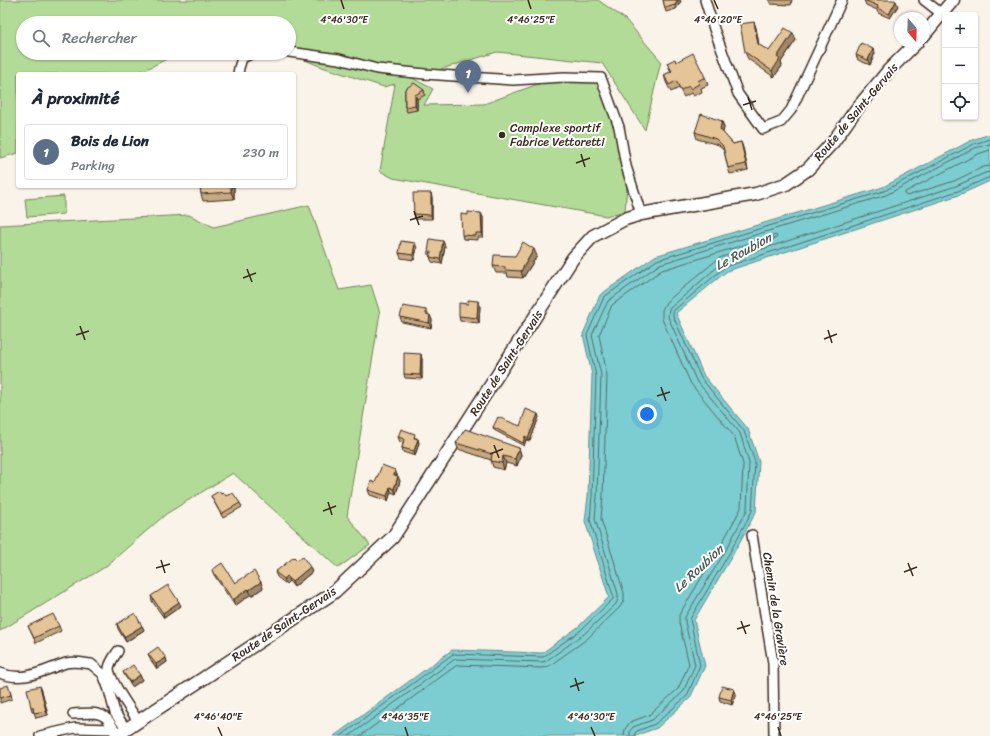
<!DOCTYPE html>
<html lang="fr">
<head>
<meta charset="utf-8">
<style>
	:root { --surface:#fff; --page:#f6f6f7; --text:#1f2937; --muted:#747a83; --line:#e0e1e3; --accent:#db2777 }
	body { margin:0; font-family:Sriracha,sans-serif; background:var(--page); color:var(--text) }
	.controls { position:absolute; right:12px; top:12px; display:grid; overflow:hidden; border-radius:4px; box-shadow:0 1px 3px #0004 }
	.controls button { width:36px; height:36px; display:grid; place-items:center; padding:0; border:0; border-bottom:1px solid var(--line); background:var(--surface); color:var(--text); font:20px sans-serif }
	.compass { position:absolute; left:894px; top:12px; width:36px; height:36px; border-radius:50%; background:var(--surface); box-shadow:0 1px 3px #0004; rotate:161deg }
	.you { position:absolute; left:647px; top:414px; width:14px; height:14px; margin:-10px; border:3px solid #fff; border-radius:50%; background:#1a73e8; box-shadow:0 0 0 6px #1a73e833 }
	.badge { display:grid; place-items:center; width:26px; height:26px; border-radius:50%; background:var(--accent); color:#fff; font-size:13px; font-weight:700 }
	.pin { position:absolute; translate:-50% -33px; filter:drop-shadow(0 1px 2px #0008) }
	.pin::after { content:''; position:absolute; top:21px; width:14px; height:12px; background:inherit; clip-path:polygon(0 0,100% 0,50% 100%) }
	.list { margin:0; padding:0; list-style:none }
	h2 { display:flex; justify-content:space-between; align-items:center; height:52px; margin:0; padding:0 16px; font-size:17px }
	h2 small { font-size:13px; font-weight:400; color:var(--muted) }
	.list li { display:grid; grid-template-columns:26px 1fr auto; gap:12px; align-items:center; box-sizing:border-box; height:56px; margin:0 8px 8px; padding:0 8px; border:1px solid var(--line); border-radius:4px }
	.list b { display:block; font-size:15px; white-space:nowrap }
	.list p { margin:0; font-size:13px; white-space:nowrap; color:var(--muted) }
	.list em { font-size:13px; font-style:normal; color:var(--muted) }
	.icon { flex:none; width:22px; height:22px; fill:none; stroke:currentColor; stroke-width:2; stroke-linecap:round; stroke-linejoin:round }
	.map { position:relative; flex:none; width:990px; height:736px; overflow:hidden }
	.search { position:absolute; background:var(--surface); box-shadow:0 1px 3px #0004; left:16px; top:16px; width:280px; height:44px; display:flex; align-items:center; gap:10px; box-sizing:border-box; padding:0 14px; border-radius:22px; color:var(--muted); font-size:15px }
	.panel { position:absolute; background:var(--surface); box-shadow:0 1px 3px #0004; left:16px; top:72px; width:280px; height:116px; border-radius:4px }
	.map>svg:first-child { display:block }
	.green { fill:#b2db97; stroke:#76825a }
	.water { fill:#7bcdd1; stroke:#618c89 }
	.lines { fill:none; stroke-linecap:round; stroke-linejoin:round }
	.shore { stroke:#556b66; stroke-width:1 }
	.street-casing { stroke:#3b2a1e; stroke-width:12 }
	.secondary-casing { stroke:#3b2a1e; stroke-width:15 }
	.street { stroke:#fff; stroke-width:9 }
	.secondary { stroke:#fff; stroke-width:12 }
	.wall { fill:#c5a982; stroke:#3b2a1e }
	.shaded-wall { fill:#a0896a; stroke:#3b2a1e }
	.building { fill:#e5c497; stroke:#3b2a1e }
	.ticks { fill:none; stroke:#3b2a1e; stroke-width:1.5 }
	.poi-dot { fill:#3b2a1e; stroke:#fff; stroke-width:1.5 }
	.labels { text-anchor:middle; stroke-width:4; stroke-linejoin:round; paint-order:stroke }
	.street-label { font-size:12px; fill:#3b2a1e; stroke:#fff }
	.poi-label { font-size:12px; fill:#3b2a1e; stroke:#fff; text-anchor:start }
	.water-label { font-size:13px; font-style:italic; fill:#4e5b54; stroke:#fff }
	.ticks-label { font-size:10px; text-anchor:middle; fill:#3b2a1e; stroke:#fff; stroke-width:4; stroke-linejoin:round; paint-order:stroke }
</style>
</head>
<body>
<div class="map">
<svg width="990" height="736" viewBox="0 0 990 736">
	<rect width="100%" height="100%" fill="#faf3ea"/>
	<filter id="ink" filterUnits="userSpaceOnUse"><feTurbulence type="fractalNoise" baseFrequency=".025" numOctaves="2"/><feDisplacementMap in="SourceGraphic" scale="8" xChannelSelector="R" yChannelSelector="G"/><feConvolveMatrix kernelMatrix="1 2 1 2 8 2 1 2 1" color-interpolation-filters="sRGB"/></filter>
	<g filter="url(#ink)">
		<!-- green -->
		<g class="green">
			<polygon points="0,0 598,0 625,19 661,61 645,130 602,63 497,52 412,78 433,89 424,105 484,104 557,77 595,81 607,97 628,173 625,211 606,216 393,178 380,171 395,84 384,87 322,67 288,53 289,23 23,23 23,53 178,53 151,67 133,74 18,74 18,153 0,158"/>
			<polygon points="64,196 64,214 27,217 25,199"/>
			<polygon points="309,205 339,290 371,285 380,313 347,516 370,545 338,568 233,473 166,514 105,567 0,631 0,225 189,215 214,227"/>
		</g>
		<!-- water -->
		<polygon class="water" points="990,134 990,181 959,195 727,271 676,313 704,376 748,429 759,462 756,512 733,554 694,620 705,666 690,698 657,728 634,736 334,736 452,650 542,653 578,627 609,597 585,521 588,496 592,375 583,334 600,295 655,256 883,187 972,140"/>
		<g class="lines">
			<!-- shore -->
			<g class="shore">
				<polyline points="990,150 978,154 905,192 904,194 907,196 954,181 983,167 990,166"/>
				<polyline points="341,736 453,654 543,657 581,630 613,599 613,595 590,520 592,496 596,376 587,335 604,297 657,260 884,191 974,144 990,139"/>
				<polyline points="349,736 455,659 542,662 546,661 584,634 616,604 618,599 618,594 595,519 597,496 601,375 592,335 608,301 660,264 886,195 975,148 990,144"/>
				<polyline points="360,736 457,665 542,668 549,666 587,639 619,608 624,601 624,593 601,519 603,496 607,375 599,335 612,305 662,270 776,235 777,237 776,238 719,258 666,302 662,310 662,319 691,384 734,436 743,464 741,508 720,547 679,615 679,623 689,664 678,689 649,715 630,722 625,729 624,736"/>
				<polyline points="630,736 630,731 633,727 652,720 683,692 695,665 685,622 685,617 726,550 747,510 749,463 740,433 696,380 668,317 669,309 723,262 956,186 985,173 990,172"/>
				<polyline points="635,736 635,733 637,731 655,724 687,696 700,665 690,619 730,552 752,511 755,462 744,431 701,378 673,316 673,311 725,267 958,191 990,177"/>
			</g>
			<defs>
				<g id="street">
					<polyline points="705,0 714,29 738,94 763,129 781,122 791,110 842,0"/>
					<polyline points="924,0 942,14"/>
					<polyline points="289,52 339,59 377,69 425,74 513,80 564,77 601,78 619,127 626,166 641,214"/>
					<polyline points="238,74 239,68 242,58 253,53"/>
					<polyline points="752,535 773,663 774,736"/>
					<path d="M118 651C114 657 110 662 109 668 109 680 131 710 138 721"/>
					<path d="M0 673C24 683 44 670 66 663 74 661 84 663 91 664L103 674 109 690 115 713 126 729"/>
					<path d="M73 714C83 714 99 710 107 719 110 722 112 726 114 729"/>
					<polyline points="40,736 75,728 114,729 119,734"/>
				</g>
				<g id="secondary">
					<polyline points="924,35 953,0"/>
					<polyline points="116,736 333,593 393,537 573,258 593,236 625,219 641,214 756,194 786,184 808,169 833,142 855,111 889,70 917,42"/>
				</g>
			</defs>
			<!-- street casing -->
			<use href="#street" class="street-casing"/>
			<!-- secondary casing -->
			<use href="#secondary" class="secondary-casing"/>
			<!-- street -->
			<use href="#street" class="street"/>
			<!-- secondary -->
			<use href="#secondary" class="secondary"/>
		</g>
		<!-- wall -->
		<g class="wall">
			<polygon points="663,0 680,0 681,1 676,9 666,12"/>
			<polygon points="769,0 792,0 791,5 771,4"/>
			<polygon points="864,0 898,6 890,18 878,13 877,10 866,5"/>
			<polygon points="754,22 756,28 759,45 769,51 796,40 781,62 782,66 774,77 748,59 745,52"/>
			<polygon points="873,49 875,53 870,65 858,60 856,55"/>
			<polygon points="676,62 705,77 708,85 701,88 702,92 693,96 691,93 684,97 679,88 671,92 666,82 664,75 671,72 667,63"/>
			<polygon points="405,89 424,90 425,95 417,99 417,110 407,112 405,107"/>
			<polygon points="722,121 724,128 723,133 733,144 741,142 743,148 748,170 730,174 728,168 724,151 719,145 697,139 695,132"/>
			<polygon points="200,186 234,186 234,199 203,201 201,194"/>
			<polygon points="431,193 432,198 432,219 415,219 414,214"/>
			<polygon points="483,217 483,237 478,237 478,240 463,239 462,235"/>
			<polygon points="445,246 442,264 432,262 428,252"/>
			<polygon points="417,248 414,260 401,258 399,253"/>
			<polygon points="515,256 537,256 523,278 508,277 507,273 496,273 493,266"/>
			<polygon points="480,305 479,323 460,321 459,316"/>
			<polygon points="426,310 428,314 432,320 431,328 402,322 400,317"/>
			<polygon points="422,359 422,379 405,378 404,374"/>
			<polygon points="539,417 530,441 526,440 524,446 494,430 493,427 520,426"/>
			<polygon points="398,437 417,438 419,443 415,456 403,452 402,448 403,443 400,442"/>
			<polygon points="456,443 519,448 521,455 517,466 506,463 504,470 493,467 491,460 458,449"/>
			<polygon points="395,470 397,475 396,476 400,481 396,494 391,492 388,501 370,495 368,490 375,483"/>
			<polygon points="221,494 240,503 242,507 223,518 213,500 211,496"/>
			<polygon points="297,560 312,572 294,587 289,581 286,584 277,577 275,572"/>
			<polygon points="212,570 235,583 263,588 251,596 251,594 235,606 214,575"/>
			<polygon points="151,596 181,606 164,618 152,601"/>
			<polygon points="117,624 142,626 144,630 126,642 118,629"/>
			<polygon points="28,626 59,626 61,631 36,643"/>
			<polygon points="148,654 166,658 167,662 157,669 150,659"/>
			<polygon points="123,672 140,675 142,680 132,687 125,676"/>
			<polygon points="40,686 42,691 48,715 36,718 34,712 32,712 31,707"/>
			<polygon points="0,688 10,690 12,699 0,703"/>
			<polygon points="734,689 736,694 732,705 720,701 719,697"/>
		</g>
		<!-- shaded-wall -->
		<g class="shaded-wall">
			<polygon points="678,0 680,0 681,1 676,9 675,5"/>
			<polygon points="896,1 898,6 890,18 889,14"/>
			<polygon points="754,22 756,28 760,51 758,44"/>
			<polygon points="793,33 796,40 781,62 782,66 774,77 772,71 777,57"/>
			<polygon points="873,49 875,53 870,65 868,60"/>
			<polygon points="415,95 417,99 417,110 415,105"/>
			<polygon points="722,121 724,128 722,135 720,129"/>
			<polygon points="741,142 743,148 748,170 746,164"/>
			<polygon points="231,186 234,186 234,199 231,192"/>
			<polygon points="431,193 432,198 432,219 431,215"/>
			<polygon points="481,213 483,217 483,237 482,233"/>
			<polygon points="443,241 445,246 442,264 440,259"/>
			<polygon points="415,243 417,248 414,260 413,255"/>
			<polygon points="534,249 537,256 523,278 521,271"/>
			<polygon points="478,301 480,305 479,323 477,318"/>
			<polygon points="430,315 432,320 431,328 429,323"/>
			<polygon points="421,354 422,359 422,379 420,375"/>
			<polygon points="538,414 539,417 530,441 528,438"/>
			<polygon points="525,436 526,440 524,446 523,443"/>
			<polygon points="418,439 419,443 415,456 414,451"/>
			<polygon points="519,448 521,455 517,466 515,459"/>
			<polygon points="503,456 506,463 504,470 502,463"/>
			<polygon points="395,470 397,475 395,479 394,475"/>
			<polygon points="398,476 400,481 396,494 394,489"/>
			<polygon points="390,487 391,492 388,501 387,496"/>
			<polygon points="310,567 312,572 294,587 292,582"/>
			<polygon points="287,576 289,581 286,584 284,579"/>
			<polygon points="261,582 263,588 251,596 249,590"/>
			<polygon points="248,589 251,594 235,606 233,600"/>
			<polygon points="179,602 181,606 164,618 163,613"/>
			<polygon points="142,626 144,630 126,642 124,637"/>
			<polygon points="166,658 167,662 157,669 156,664"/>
			<polygon points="140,675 142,680 132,687 130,682"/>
			<polygon points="40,686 42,691 48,715 46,711"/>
			<polygon points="734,689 736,694 732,705 731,700"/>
		</g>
		<!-- building -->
		<g class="building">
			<polygon points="663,0 678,0 675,5 665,8"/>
			<polygon points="864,0 894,0 896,1 889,14 877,8 878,6"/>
			<polygon points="754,22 758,44 769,51 785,28 793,33 777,57 780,59 772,71 745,52 740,24"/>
			<polygon points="861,43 873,49 868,60 856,55"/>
			<polygon points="693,53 705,77 698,81 699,84 690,89 689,86 681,90 676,81 669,85 664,75 672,71 667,63 675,59 676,62"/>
			<polygon points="414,83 424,90 415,95 415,105 405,107 405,89"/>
			<polygon points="701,114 722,121 720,129 733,144 741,142 746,164 728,168 723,146 716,139 695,132"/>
			<polygon points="200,186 231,186 231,192 201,194"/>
			<polygon points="413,193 431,193 431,215 414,214"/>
			<polygon points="468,212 481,213 482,233 476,233 476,236 462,235 461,214 468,215"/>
			<polygon points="430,239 443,241 440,259 430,257 431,252 428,252"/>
			<polygon points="401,241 415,243 413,255 399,253"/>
			<polygon points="523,242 534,249 521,271 505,270 505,267 493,266 494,255 515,256"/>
			<polygon points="468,300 478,301 477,318 459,316 459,303 468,304"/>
			<polygon points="403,306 426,310 426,314 430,315 429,323 400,317"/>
			<polygon points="404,353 421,354 420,375 404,374"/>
			<polygon points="526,409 538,414 528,438 525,436 523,443 493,427 498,417 520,426"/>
			<polygon points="401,429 415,434 414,438 418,439 414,451 402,448 404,439 398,437"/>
			<polygon points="465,429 519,448 515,459 503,456 502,463 491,461 492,454 456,443"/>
			<polygon points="382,465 395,470 394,475 398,476 394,489 390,487 387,496 368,490 371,481 375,483"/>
			<polygon points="219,491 221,494 224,493 226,496 233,493 240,503 221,514 211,496"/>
			<polygon points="294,557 297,560 303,557 310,567 292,582 287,576 284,579 275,572"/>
			<polygon points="222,563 235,583 254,571 261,582 249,590 248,589 233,600 212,570"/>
			<polygon points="168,585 179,602 163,613 151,596"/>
			<polygon points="135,613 142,626 124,637 117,624"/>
			<polygon points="53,614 59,626 34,638 28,626"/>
			<polygon points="158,647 166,658 156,664 148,654"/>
			<polygon points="133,665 140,675 130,682 123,672"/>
			<polygon points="8,685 11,695 0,698 0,688"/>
			<polygon points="40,686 46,711 34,713 33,707 31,707 27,689"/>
			<polygon points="722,686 734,689 731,700 719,697"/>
		</g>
	</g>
	<!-- ticks -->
	<path class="ticks" d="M341 0 344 9M528 0 531 9M714 0 718 9M748 97 752 110M743 105 756 101M581 154 585 167M576 163 590 158M414 211 419 225M410 220 423 216M247 269 252 282M243 278 256 273M80 326 85 340M828 330 832 343M76 335 89 331M824 339 837 334M661 387 666 401M657 396 670 392M494 445 499 458M490 454 503 449M328 502 332 515M323 511 336 506M161 560 165 573M908 563 913 576M156 568 170 564M904 572 917 567M741 621 746 634M737 629 750 625M575 678 579 691M570 687 584 682M218 727 222 736M405 727 408 736M591 727 595 736M778 727 781 736"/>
	<!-- markers -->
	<circle class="poi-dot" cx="502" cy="135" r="4"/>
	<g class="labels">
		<!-- street labels -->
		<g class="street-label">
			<text transform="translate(856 112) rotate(-50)" y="4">Route de Saint-Gervais</text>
			<text transform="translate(506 363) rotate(-57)" y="4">Route de Saint-Gervais</text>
			<text transform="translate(776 609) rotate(81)" y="4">Chemin de la Gravière</text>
			<text transform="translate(284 624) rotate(-34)" y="4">Route de Saint-Gervais</text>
		</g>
		<!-- poi labels -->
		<g class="poi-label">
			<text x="510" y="132">Complexe sportif<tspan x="510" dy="14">Fabrice Vettoretti</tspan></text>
		</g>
		<!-- water labels -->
		<g class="water-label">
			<text transform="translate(743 251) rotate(-29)" y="5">Le Roubion</text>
			<text transform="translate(698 568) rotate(-43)" y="5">Le Roubion</text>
		</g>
	</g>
	<g class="ticks-label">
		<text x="344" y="23">4°46'30"E</text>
		<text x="531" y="23">4°46'25"E</text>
		<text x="718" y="23">4°46'20"E</text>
		<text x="218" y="720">4°46'40"E</text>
		<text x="405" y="720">4°46'35"E</text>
		<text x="591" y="720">4°46'30"E</text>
		<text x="778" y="720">4°46'25"E</text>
	</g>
</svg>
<div class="controls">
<button>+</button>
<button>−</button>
<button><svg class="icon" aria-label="locate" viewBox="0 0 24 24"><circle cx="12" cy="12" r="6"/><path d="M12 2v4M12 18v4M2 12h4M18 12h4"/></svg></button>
</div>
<svg class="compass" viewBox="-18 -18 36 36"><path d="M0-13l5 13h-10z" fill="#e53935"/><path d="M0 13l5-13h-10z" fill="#747a83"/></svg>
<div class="you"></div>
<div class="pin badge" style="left:468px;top:93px;background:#5c6f8a">1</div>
<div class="search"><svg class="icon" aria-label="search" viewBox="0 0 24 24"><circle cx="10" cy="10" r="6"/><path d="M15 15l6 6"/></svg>Rechercher</div>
<section class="panel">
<h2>À proximité<small></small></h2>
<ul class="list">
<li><span class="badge" style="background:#5c6f8a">1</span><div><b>Bois de Lion</b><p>Parking</p></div><em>230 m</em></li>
</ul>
</section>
</div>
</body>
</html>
